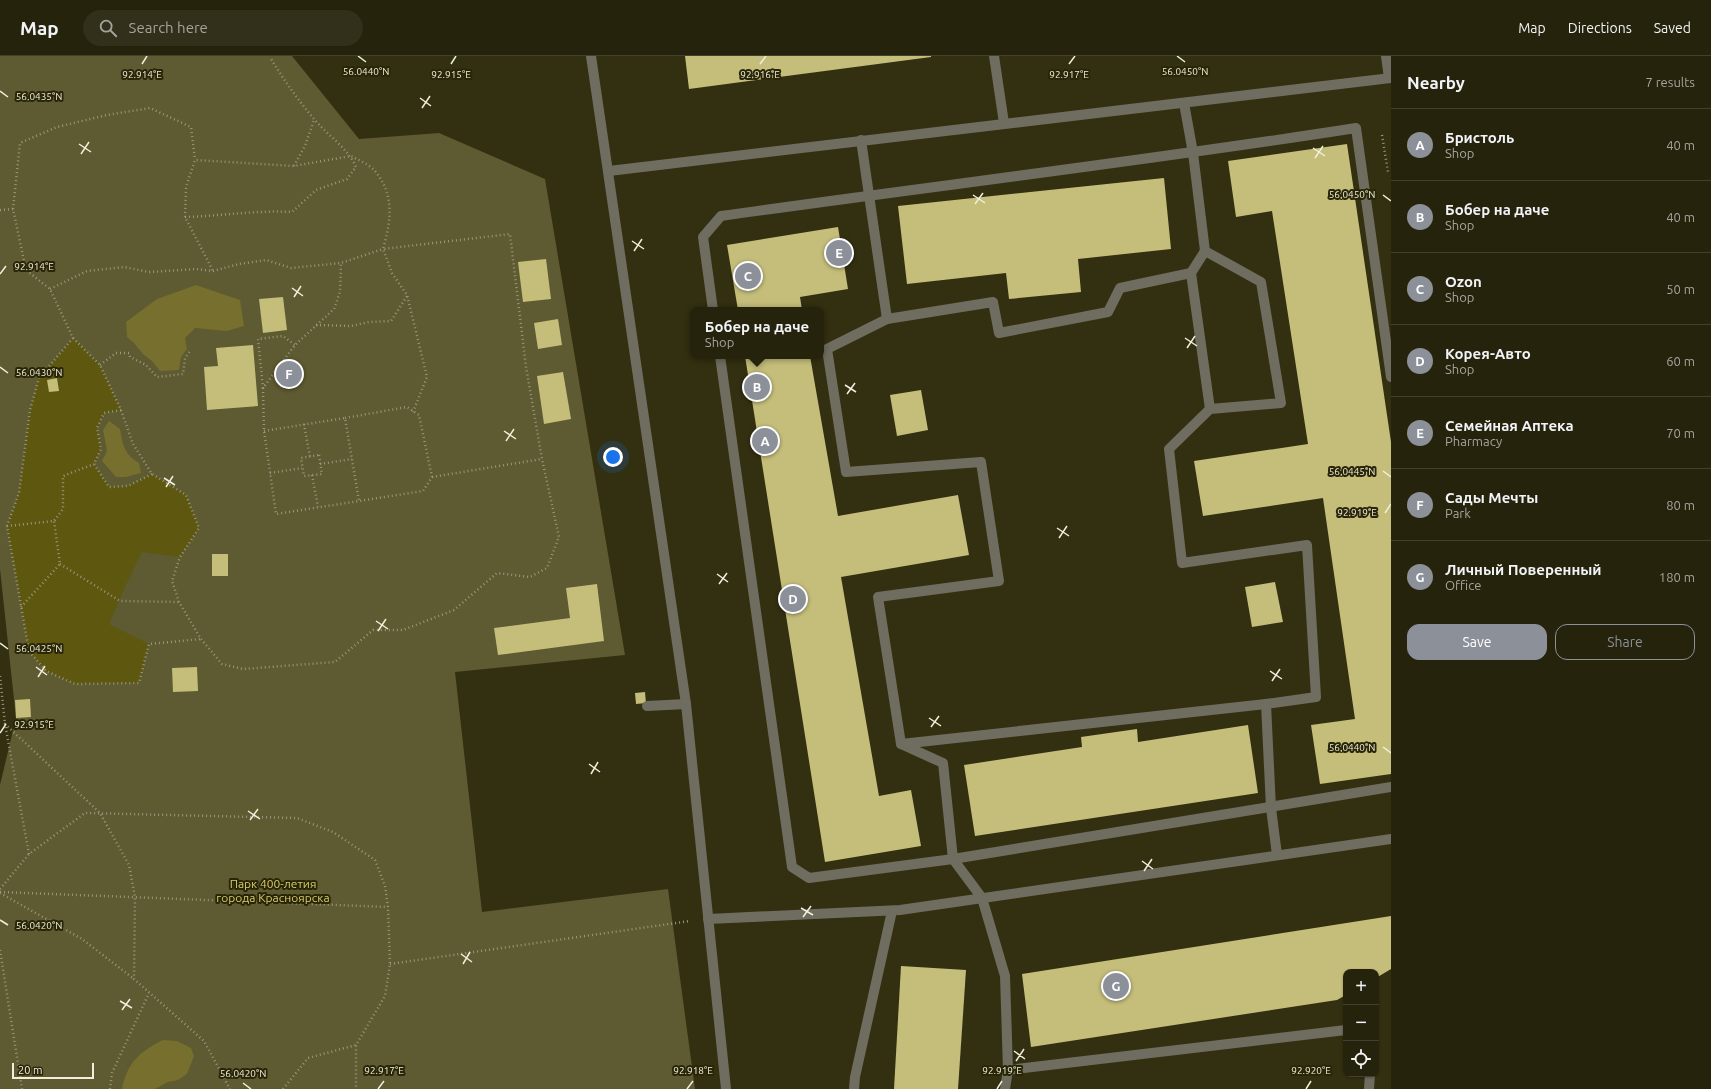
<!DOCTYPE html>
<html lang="en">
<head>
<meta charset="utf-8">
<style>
	:root { --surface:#26230d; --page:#322f1b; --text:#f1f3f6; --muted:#a4a49d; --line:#42402e; --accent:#8c9099 }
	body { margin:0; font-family:Ubuntu,sans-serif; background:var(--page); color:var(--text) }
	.controls { position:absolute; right:12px; bottom:12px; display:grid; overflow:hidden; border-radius:8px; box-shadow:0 1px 3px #0004 }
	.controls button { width:36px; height:36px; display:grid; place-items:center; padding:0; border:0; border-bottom:1px solid var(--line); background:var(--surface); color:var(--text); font:20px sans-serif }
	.scale { position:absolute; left:12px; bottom:10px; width:82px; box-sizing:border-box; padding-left:4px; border:2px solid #f0efdd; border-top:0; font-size:11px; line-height:14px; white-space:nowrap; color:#f0efdd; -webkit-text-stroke:3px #292507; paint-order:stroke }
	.you { position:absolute; left:613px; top:401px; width:14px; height:14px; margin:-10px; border:3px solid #fff; border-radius:50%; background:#1a73e8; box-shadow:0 0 0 6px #1a73e833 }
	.badge { display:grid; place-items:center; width:26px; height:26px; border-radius:50%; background:var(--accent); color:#fff; font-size:13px; font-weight:700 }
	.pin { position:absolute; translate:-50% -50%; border:2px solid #fff; box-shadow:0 1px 4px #0006 }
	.popup { position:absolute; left:690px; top:251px; width:134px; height:52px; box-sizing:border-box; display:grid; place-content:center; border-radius:8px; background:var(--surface); filter:drop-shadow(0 1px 3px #0005); font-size:13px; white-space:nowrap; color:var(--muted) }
	.popup b { font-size:15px; color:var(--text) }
	.popup::after { content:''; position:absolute; left:50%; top:100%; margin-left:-8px; border:8px solid transparent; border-top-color:var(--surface) }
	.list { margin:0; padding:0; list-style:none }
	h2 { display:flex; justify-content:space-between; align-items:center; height:52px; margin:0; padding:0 16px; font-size:17px }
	h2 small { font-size:13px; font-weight:400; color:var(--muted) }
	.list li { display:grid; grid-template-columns:26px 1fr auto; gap:12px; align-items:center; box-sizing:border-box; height:72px; padding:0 16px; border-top:1px solid var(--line) }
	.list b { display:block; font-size:15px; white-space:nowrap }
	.list p { margin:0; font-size:13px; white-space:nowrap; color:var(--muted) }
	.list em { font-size:13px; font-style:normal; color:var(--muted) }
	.actions { display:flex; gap:8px; padding:12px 16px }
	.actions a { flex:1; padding:9px 0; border:1px solid var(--accent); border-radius:12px; text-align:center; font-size:14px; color:var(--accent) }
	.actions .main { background:var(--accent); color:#fff }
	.icon { flex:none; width:22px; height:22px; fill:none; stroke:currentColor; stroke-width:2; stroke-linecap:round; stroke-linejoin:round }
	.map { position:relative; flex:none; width:1391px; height:1033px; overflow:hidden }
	header { display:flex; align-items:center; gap:24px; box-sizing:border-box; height:56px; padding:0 20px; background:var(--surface); border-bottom:1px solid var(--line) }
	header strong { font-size:19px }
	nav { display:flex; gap:22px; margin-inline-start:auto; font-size:14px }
	.search { width:280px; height:36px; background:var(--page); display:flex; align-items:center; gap:10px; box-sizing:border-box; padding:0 14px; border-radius:22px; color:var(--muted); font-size:15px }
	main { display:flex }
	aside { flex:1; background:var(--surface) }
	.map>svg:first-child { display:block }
	.green { fill:#5e5a31 }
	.forest { fill:#5e570f }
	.water { fill:#776f2d }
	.building { fill:#c5be7b }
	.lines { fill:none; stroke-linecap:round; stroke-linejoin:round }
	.path { stroke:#99977f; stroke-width:2.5; stroke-dasharray:1 3; stroke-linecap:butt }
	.service { stroke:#6e6d5f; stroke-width:10 }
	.ticks { fill:none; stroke:#f0efdd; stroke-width:1.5 }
	.labels { text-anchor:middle; stroke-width:4; stroke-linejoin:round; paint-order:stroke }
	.park-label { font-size:12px; fill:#d7cc6e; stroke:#292507 }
	.ticks-label { font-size:10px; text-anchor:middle; fill:#f0efdd; stroke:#292507; stroke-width:4; stroke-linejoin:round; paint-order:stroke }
</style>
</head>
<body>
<header>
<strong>Map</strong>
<div class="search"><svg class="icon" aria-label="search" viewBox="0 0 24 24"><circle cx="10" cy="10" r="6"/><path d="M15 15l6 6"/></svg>Search here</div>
<nav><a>Map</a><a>Directions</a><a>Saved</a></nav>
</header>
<main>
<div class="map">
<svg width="1391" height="1033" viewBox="0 0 1391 1033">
	<rect width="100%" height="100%" fill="#332f11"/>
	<!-- green -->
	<polygon class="green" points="0,0 292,0 359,83 439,77 545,123 625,599 455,616 482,856 668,833 695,1033 0,1033 0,729 16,662 0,513"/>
	<!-- forest -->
	<polygon class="forest" points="73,282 100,309 121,354 104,357 97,372 101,393 94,408 109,431 128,430 152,418 186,439 199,472 180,501 142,496 124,533 109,568 149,588 139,627 75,628 46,615 29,595 7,470 19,437 30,354 39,322"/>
	<!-- water -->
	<g class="water">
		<polygon points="196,229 240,244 244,270 227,275 195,272 185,282 187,293 181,301 179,314 160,315 152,305 143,298 134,287 127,281 126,266 157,243"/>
		<path d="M109 365 120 373C123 389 124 398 139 407L141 417 126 421H116L102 405 107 395 103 374Z"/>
		<path d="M163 984 177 985 191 992 194 1000 187 1018 178 1024 168 1026 155 1033H122C127 1007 140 995 163 984Z"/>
	</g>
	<!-- building -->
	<g class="building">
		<polygon points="685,0 931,0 931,1 689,33"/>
		<polygon points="1347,88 1391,386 1391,718 1320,728 1311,669 1355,663 1323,442 1203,460 1194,405 1308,388 1272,155 1236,161 1228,105"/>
		<polygon points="1164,122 1171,193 1078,203 1081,236 1009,243 1006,217 907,228 898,150"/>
		<polygon points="838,171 848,233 800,241 802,254 738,254 727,189"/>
		<polygon points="546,203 551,243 523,246 518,206"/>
		<polygon points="283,241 287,274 263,277 259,243"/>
		<polygon points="558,263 562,289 538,293 534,267"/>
		<polygon points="253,289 258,350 207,354 204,311 218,310 216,292"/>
		<polygon points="745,300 810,300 838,460 958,439 969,499 841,521 879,740 911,734 921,790 825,806"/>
		<polygon points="563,316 571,363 544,368 537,320"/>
		<polygon points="57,322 59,335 49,336 47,324"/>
		<polygon points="921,334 928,374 897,380 890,339"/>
		<rect x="212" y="498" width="16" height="22"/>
		<polygon points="1275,526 1283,566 1252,571 1245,531"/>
		<polygon points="597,528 604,585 498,599 494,572 570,562 566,532"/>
		<polygon points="197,611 198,635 173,636 172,612"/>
		<polygon points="645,636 646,647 636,648 635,637"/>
		<polygon points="30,643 31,661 16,662 15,644"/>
		<polygon points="1248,669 1258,737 975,780 964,709 1082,691 1081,681 1137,673 1138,686"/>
		<polygon points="1391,860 1391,913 1376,922 1376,916 1346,916 1346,939 1337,944 1031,991 1022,918"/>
		<polygon points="901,910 966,914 958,1033 894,1033"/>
	</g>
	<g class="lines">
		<!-- path -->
		<g class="path">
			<polyline points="1382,79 1388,116"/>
			<polyline points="294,110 305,90 314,64"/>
			<polyline points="13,153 20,87 57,71 107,59 150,52 191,71 195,104"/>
			<polyline points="0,154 13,153 26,214 50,233 73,282 39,322 30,354 19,437 7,470 29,595 46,615 75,628 139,627 149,588 201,583"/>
			<path d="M185 161C221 160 256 154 292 156L316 134 347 123 356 111C347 91 328 80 314 63 298 44 284 24 271 3"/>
			<path d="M50 233 87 215 124 211 149 216 196 213 213 215 239 208 266 204 291 212 341 207 383 193C391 165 395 139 375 115 369 108 358 104 351 100L294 110 195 104 186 131 185 161 213 215"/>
			<polyline points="316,269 351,270 369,266 391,265 407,240"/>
			<polyline points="73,282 100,309 121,354 133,388 152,418 186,439 199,472 180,501 172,525 179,546 201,583 222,608 243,613 335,606 373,574 403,574 454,554 497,517 530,521 547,512 559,481 542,403 526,311 510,178 383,193 392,217 407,239 427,321 413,356"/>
			<polyline points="100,309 116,297 129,297 130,301 146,309 157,321 183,318 185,302 191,294"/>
			<polyline points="263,332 258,283 283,280 295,289"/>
			<polyline points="121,354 104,357 97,372 101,393 94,408 109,431 128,430 152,418"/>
			<polyline points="345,362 407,351 419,359 432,421 423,435 359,445"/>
			<polyline points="304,368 310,401"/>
			<polyline points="264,375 345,362 359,445 276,458 264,375 263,332 295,289 334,253 340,236 341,207"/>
			<polygon points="319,399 322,418 304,420 301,402"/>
			<polyline points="320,408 352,403"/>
			<polyline points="270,417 302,412"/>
			<polyline points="312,419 318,451"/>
			<polyline points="432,421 542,403"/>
			<polyline points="7,470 54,465 63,453 63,420 94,408"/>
			<polyline points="60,508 120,545 179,546"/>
			<polyline points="21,551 60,508 54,465"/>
			<polyline points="0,620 5,668"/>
			<polyline points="29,798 5,668 100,757 129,809 135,841 134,923 204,985 230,1033"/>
			<polyline points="0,833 29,798 85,757 297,762 333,776 375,804 385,830 388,851 390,908 385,940 356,989 356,1033"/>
			<polyline points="0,836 388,851"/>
			<polyline points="0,837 82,883 134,923"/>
			<polyline points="0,894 22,1033"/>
			<polyline points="390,908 690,865"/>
			<polyline points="110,1033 112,1017 149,937"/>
			<polyline points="283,1033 308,1002 356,989"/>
		</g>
		<!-- service -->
		<g class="service">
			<polyline points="591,0 686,648 726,1033"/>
			<polyline points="994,0 1004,67"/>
			<polyline points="1386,0 1389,22"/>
			<polyline points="1184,47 1193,97 1205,195 1261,226 1281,347 1210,353 1169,393 1182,507 1307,489 1316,641 1266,648 1271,752 1277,799"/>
			<polyline points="861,84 887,263 827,293 846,416 981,406 999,525 878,541 901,688 943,707 953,803 982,842 1005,920 1008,1014 1005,1033"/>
			<polyline points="609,115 1391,22"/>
			<polyline points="1191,217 1210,353"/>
			<path d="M713 254 703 181 721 160C933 130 1145 105 1356 72L1391 321"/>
			<polyline points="887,263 993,246 999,277 1108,256 1120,232 1191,217 1205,195"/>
			<polyline points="720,300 792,811 809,822 953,803 1391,731"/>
			<polyline points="647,650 686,648"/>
			<polyline points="901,688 1266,648"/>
			<polyline points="708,863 900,854 1391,783"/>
			<polyline points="1008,1014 1346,974"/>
			<polyline points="854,1033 855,1021 892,855"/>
			<polyline points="1369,1033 1370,1018"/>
		</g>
	</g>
	<!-- ticks -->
	<path class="ticks" d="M358 0 366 6M1177 0 1185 6M142 8 147 0M451 8 456 0M760 8 766 0M1069 8 1075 0M0 35 8 41M420 42 431 50M422 52 430 40M79 88 91 96M1313 92 1325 100M81 98 89 86M1315 102 1323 90M973 139 985 147M1383 139 1391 145M975 148 983 137M632 185 644 193M634 195 642 183M0 218 6 210M292 232 303 240M294 241 301 230M1185 282 1197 290M1187 292 1195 280M0 311 8 317M845 329 856 336M847 338 855 327M504 375 516 383M506 385 514 373M1383 415 1391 421M164 422 175 429M166 431 173 420M1385 457 1391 448M1057 472 1069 480M1059 482 1067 470M717 518 728 526M719 528 727 517M376 565 388 573M378 575 386 563M0 587 8 593M36 611 47 619M1270 615 1282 623M38 621 45 610M1272 625 1280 613M929 662 941 670M931 671 939 660M0 677 6 668M1383 691 1391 697M589 708 600 716M591 718 598 706M248 755 260 763M250 764 258 753M1142 805 1153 813M1144 815 1152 803M801 852 813 859M803 861 811 850M0 864 8 869M461 898 472 906M463 908 470 896M120 945 132 952M122 954 130 943M1014 995 1025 1003M1016 1005 1024 993M243 1027 251 1033M378 1033 384 1025M687 1033 693 1025M997 1033 1002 1025M1306 1033 1311 1025"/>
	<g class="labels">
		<!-- park labels -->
		<g class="park-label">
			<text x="273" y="832">Парк 400-летия<tspan x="273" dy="14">города Красноярска</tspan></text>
		</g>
	</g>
	<g class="ticks-label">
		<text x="1185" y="19">56.0450°N</text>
		<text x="366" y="19">56.0440°N</text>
		<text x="142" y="22">92.914°E</text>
		<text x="451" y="22">92.915°E</text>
		<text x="760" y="22">92.916°E</text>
		<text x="1069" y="22">92.917°E</text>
		<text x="39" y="44">56.0435°N</text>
		<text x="1352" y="142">56.0450°N</text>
		<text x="34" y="214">92.914°E</text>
		<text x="39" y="320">56.0430°N</text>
		<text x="1352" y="419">56.0445°N</text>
		<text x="1357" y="460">92.919°E</text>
		<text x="39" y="596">56.0425°N</text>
		<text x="34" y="672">92.915°E</text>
		<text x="1352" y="695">56.0440°N</text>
		<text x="39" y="873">56.0420°N</text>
		<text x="384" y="1018">92.917°E</text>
		<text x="693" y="1018">92.918°E</text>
		<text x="1002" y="1018">92.919°E</text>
		<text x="1311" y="1018">92.920°E</text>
		<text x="243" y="1021">56.0420°N</text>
	</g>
</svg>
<div class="controls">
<button>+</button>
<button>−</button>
<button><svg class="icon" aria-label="locate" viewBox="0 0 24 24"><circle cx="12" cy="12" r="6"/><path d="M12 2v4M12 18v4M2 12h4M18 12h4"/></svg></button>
</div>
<div class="scale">20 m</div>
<div class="you"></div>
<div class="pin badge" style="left:765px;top:385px">A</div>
<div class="pin badge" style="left:757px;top:331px">B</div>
<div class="popup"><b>Бобер на даче</b>Shop</div>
<div class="pin badge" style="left:748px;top:220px">C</div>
<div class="pin badge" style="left:793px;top:543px">D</div>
<div class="pin badge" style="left:839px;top:197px">E</div>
<div class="pin badge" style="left:289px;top:318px">F</div>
<div class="pin badge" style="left:1116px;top:930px">G</div>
</div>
<aside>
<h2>Nearby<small>7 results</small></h2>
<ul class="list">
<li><span class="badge">A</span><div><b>Бристоль</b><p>Shop</p></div><em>40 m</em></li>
<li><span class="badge">B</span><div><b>Бобер на даче</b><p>Shop</p></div><em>40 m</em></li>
<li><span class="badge">C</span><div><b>Ozon</b><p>Shop</p></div><em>50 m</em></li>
<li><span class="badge">D</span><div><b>Корея-Авто</b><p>Shop</p></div><em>60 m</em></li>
<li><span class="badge">E</span><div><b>Семейная Аптека</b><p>Pharmacy</p></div><em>70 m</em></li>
<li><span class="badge">F</span><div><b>Сады Мечты</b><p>Park</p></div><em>80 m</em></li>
<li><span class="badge">G</span><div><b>Личный Поверенный</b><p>Office</p></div><em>180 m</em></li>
</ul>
<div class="actions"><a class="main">Save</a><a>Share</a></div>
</aside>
</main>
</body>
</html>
